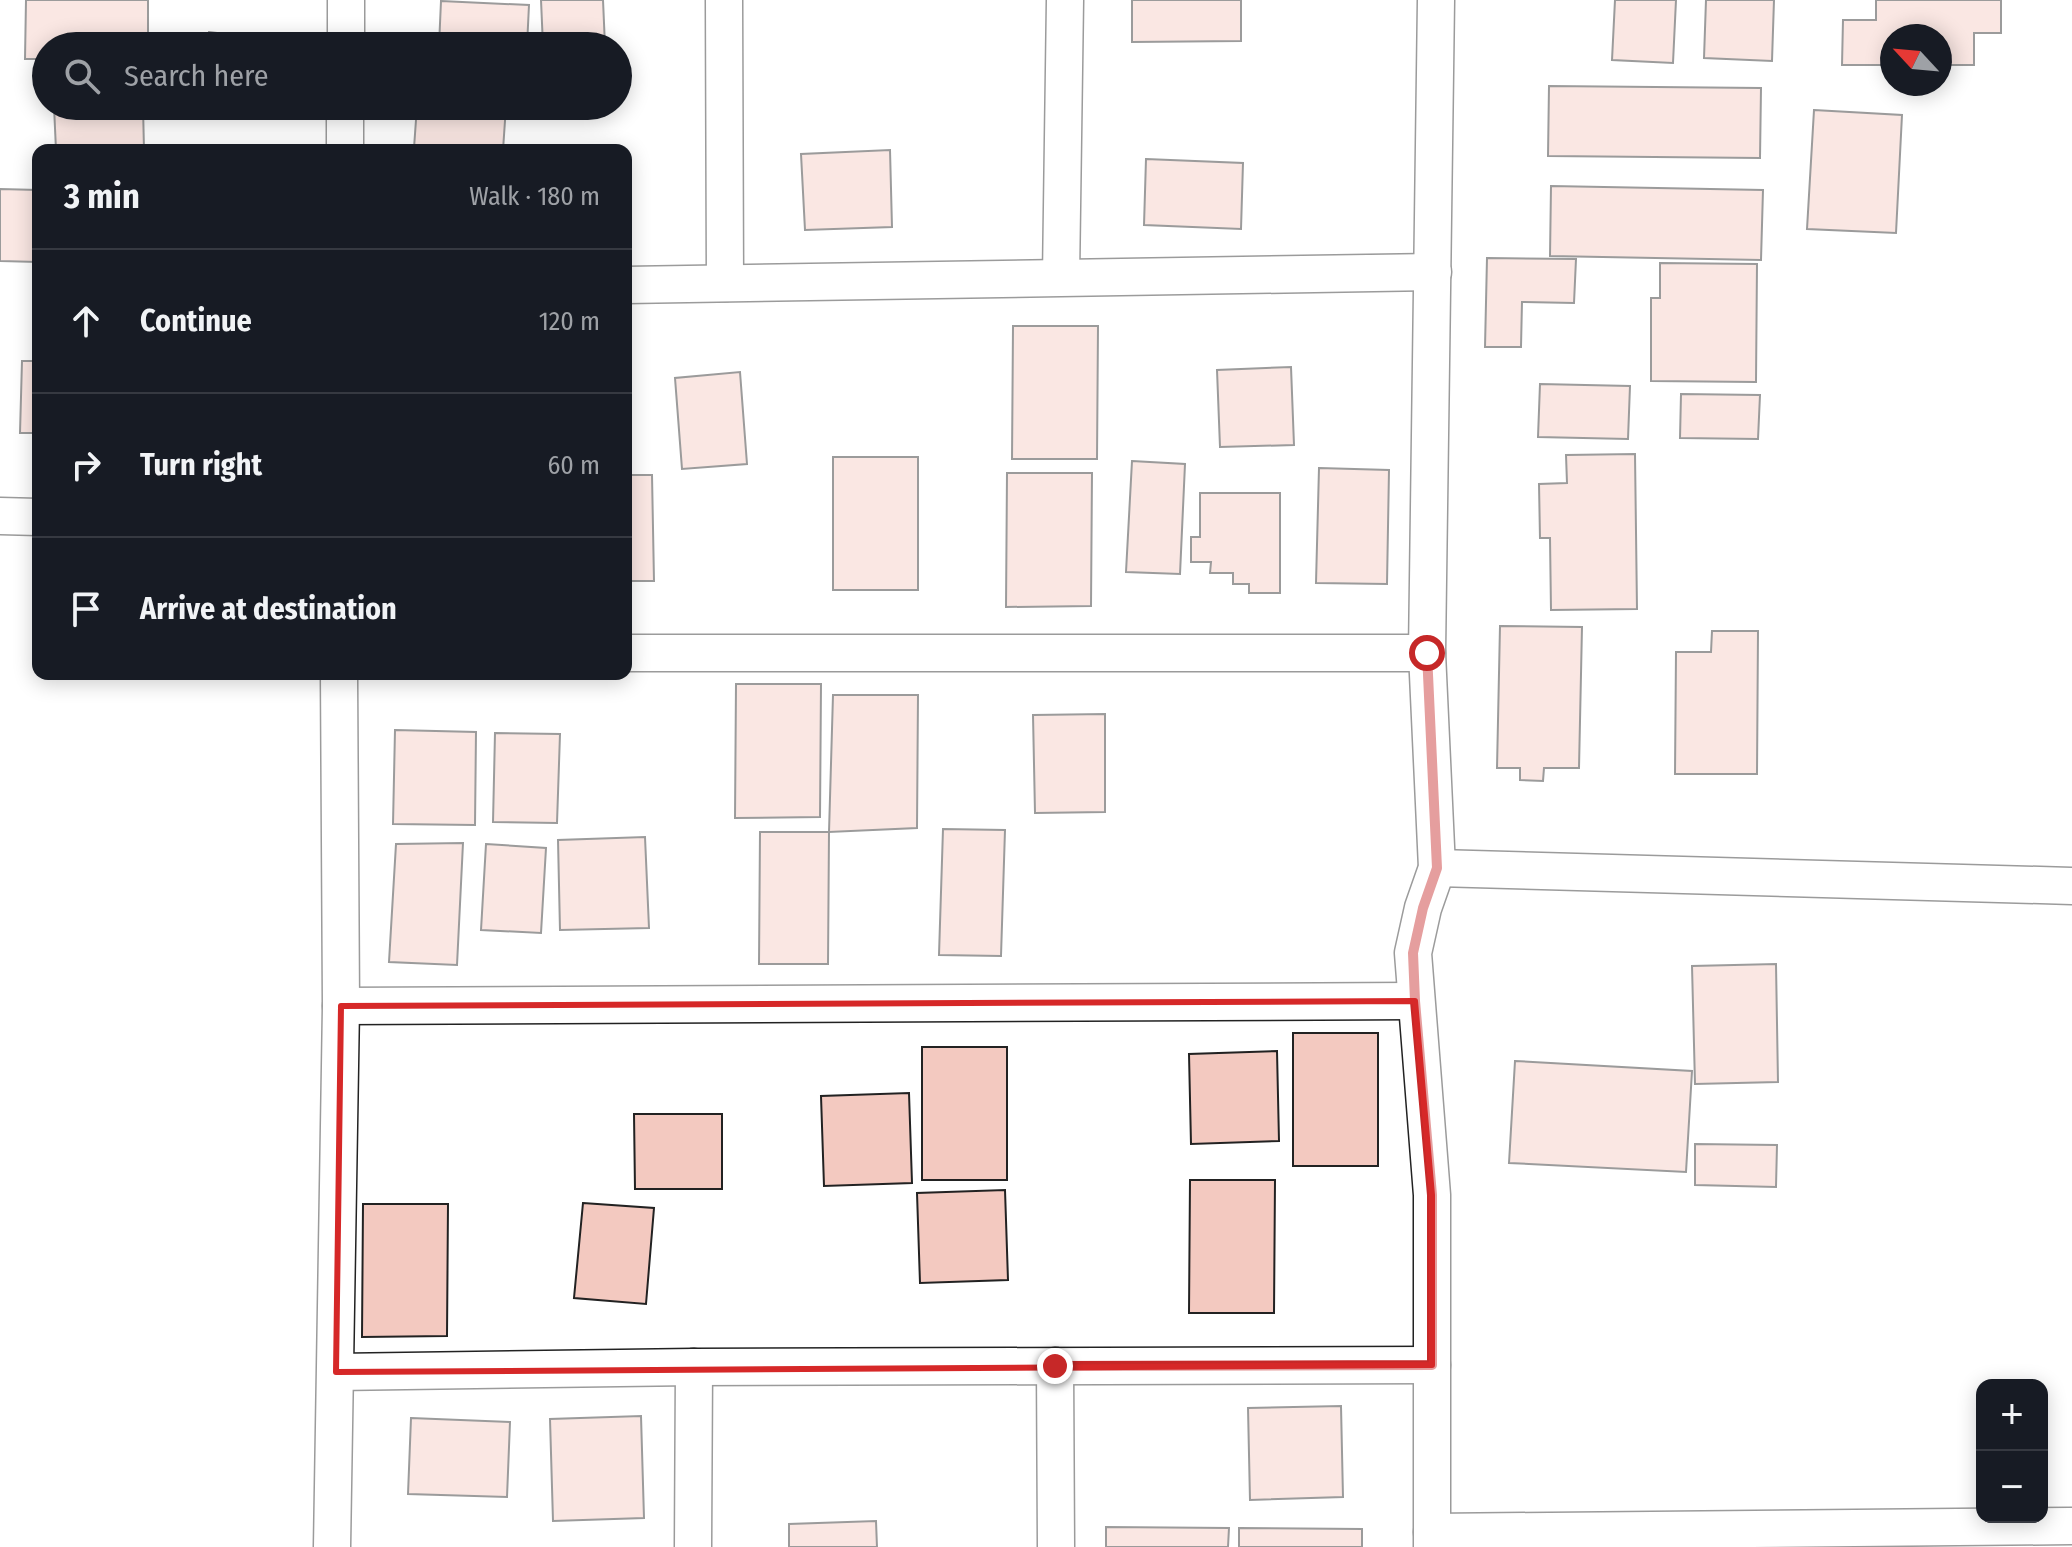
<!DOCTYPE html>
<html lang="en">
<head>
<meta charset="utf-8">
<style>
	:root { --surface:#171b24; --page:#242831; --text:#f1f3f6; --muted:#9ea1a6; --line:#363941 }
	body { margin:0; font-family:"Fira Sans Condensed",sans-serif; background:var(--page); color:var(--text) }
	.controls { position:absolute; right:24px; bottom:24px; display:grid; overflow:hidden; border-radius:16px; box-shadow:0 4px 20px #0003 }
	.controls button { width:72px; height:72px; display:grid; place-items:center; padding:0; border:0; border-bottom:2px solid var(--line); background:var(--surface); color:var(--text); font:40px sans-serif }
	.compass { position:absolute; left:1880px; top:24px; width:72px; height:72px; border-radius:50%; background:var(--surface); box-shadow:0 4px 20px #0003; rotate:296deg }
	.stop { position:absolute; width:24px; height:24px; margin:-18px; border:6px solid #c62828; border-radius:50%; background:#fff }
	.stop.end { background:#c62828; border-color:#fff; box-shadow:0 2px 8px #0008 }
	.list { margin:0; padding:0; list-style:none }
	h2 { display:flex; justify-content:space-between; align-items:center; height:104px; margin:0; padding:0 32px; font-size:34px }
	h2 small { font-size:26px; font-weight:400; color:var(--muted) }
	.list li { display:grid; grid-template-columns:52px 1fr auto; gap:24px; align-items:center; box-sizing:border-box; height:144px; padding:0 32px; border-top:2px solid var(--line) }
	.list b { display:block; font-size:30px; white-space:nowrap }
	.list em { font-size:26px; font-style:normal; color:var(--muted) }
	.icon { flex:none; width:44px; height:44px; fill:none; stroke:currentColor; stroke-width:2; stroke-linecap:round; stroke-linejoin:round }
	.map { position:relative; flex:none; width:2072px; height:1547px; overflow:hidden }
	.search { position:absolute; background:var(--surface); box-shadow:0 4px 20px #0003; left:32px; top:32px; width:600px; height:88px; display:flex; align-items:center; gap:20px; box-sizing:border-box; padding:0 28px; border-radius:44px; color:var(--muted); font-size:30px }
	.panel { position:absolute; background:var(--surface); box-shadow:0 4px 20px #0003; left:32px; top:144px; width:600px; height:536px; border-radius:16px }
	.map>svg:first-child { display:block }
	.building { fill:#f3c9c0; stroke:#222; stroke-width:2 }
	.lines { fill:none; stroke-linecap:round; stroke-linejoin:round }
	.minor-casing { stroke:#222; stroke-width:39 }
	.minor { stroke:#fff; stroke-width:36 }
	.route { stroke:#c62828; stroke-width:10 }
	.marked { fill:none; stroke:#d62828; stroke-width:6; stroke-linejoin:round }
</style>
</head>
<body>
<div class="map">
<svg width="2072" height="1547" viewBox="0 0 2072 1547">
	<rect width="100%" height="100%" fill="#fff"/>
	<!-- building -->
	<g class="building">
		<polygon points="26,0 148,0 148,46 46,46 46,59 25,59"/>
		<polygon points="541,0 603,0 605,46 543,46"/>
		<polygon points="1132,0 1241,0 1241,41 1132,42"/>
		<polygon points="1615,0 1676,0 1673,63 1612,60"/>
		<polygon points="1706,0 1774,0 1772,61 1704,58"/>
		<polygon points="1876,0 2001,0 2001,33 1974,33 1974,65 1940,65 1940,36 1892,36 1892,65 1842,65 1843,20 1876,20"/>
		<polygon points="441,1 529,5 527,46 439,46"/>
		<polygon points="209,32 273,40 272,46 207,46"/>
		<polygon points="1549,86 1761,88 1760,158 1548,156"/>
		<polygon points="54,106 143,106 144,150 56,150"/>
		<polygon points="417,106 506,106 503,150 414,148"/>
		<polygon points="1814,110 1902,115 1896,233 1807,229"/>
		<polygon points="890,150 892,227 805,230 801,154"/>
		<polygon points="1146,159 1243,163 1241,229 1144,225"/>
		<polygon points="1551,186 1763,190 1761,260 1550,256"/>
		<polygon points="0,189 38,190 38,262 0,261"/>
		<polygon points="1487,258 1576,259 1574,303 1522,302 1521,347 1485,347"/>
		<polygon points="1660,263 1757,264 1756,382 1651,381 1651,298 1660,298"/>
		<polygon points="1013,326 1098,326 1097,459 1012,459"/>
		<polygon points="22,361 38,361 38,433 20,433"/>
		<polygon points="1291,367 1294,445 1220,447 1217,370"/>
		<polygon points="740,372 747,464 682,469 675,378"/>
		<polygon points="1540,384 1630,386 1628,439 1538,437"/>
		<polygon points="1681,394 1760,395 1758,439 1680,438"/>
		<polygon points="1635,454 1637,609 1551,610 1550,538 1540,538 1539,484 1567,483 1566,455"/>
		<rect x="833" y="457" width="85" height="133"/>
		<polygon points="1132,461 1185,464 1180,574 1126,572"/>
		<polygon points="1319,468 1389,470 1387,584 1316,583"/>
		<polygon points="1007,473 1092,473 1091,606 1006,607"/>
		<polygon points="626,475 652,475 654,581 626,581"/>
		<polygon points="1200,493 1280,493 1280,593 1249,593 1249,584 1233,584 1233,573 1210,573 1211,562 1191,562 1191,537 1200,537"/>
		<polygon points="1500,626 1582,627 1579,768 1544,768 1543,781 1520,780 1520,768 1497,768"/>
		<polygon points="1712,631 1758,631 1757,774 1675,774 1676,652 1711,652"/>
		<polygon points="736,684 821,684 820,817 735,818"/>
		<polygon points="833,695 918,695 917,828 829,832"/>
		<polygon points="1105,714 1105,812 1035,813 1033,715"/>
		<polygon points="395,730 476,732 475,825 393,824"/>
		<polygon points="495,733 560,734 557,823 493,822"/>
		<polygon points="943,829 1005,830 1001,956 939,955"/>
		<polygon points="760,832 829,832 828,964 759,964"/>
		<polygon points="645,837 649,928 560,930 558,840"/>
		<polygon points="463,843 457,965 389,962 396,844"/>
		<polygon points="486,844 546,848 541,933 481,930"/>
		<polygon points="1776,964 1778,1082 1695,1084 1692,966"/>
		<rect x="1293" y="1033" width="85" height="133"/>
		<rect x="922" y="1047" width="85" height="133"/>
		<polygon points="1277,1051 1279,1141 1191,1144 1189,1054"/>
		<polygon points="1515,1061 1692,1071 1686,1172 1509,1163"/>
		<polygon points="909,1093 912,1183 824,1186 821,1096"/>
		<polygon points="634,1114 722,1114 722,1189 635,1189"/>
		<polygon points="1695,1144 1777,1145 1776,1187 1695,1185"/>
		<polygon points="1190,1180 1275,1180 1274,1313 1189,1313"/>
		<polygon points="1005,1190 1008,1280 920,1283 917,1193"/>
		<polygon points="583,1203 654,1208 646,1304 574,1298"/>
		<polygon points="363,1204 448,1204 447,1336 362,1337"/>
		<polygon points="1341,1406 1343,1497 1250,1500 1248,1408"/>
		<polygon points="641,1416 644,1518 553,1521 550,1419"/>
		<polygon points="411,1418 510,1422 507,1497 408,1494"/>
		<polygon points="876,1521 877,1547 789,1547 789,1524"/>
		<polygon points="1106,1527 1229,1528 1228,1547 1106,1547"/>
		<polygon points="1239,1528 1362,1529 1362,1547 1239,1547"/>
	</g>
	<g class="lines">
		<defs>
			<g id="minor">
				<polyline points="724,0 725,283"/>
				<polyline points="346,46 346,0"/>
				<polyline points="345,150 345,106"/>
				<polyline points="1061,277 1065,0"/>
				<polyline points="626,285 1433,272"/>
				<polyline points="0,516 38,517"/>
				<polyline points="626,653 1427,653"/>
				<polyline points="1437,868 2072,886"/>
				<polyline points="341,1006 1415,1001"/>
				<polyline points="1055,1366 1056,1547"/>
				<polyline points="336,1372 694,1367 1432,1365"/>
				<polyline points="1432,1532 2072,1526"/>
				<polyline points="332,1547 341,1006 339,674"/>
				<polyline points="693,1547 694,1367"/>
				<polyline points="1432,1547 1432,1195 1413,953 1423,908 1437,868 1427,653 1436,0"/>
			</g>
		</defs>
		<!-- minor casing -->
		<use href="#minor" class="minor-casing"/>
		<!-- minor -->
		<use href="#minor" class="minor"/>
	</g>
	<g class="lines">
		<!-- route -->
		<polyline class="route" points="1055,1366 1432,1365 1432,1195 1415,1001 1413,953 1423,908 1437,868 1427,653"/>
	</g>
	<!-- marked area -->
	<path d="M0 0H2072V1547H0ZM1415 1001 1432 1195V1365L336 1372 341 1006Z" fill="#fff" fill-opacity=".55" fill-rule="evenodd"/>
	<path class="marked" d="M1415 1001 1432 1195V1365L336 1372 341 1006Z"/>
</svg>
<div class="controls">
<button>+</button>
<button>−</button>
</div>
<svg class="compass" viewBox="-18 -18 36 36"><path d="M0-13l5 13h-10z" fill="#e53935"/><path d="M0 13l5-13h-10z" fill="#9ea1a6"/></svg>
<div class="stop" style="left:1427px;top:653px"></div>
<div class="stop end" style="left:1055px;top:1366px"></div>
<div class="search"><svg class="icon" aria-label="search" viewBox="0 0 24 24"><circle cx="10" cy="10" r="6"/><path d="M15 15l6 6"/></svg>Search here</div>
<section class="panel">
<h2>3 min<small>Walk · 180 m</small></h2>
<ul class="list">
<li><svg class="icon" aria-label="ahead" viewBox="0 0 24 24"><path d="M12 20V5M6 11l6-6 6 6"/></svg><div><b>Continue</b></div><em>120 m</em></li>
<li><svg class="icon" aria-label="right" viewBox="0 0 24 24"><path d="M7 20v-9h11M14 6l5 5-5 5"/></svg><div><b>Turn right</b></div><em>60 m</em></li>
<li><svg class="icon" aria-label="arrive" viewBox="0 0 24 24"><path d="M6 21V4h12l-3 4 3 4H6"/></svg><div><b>Arrive at destination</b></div></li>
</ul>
</section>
</div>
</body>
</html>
